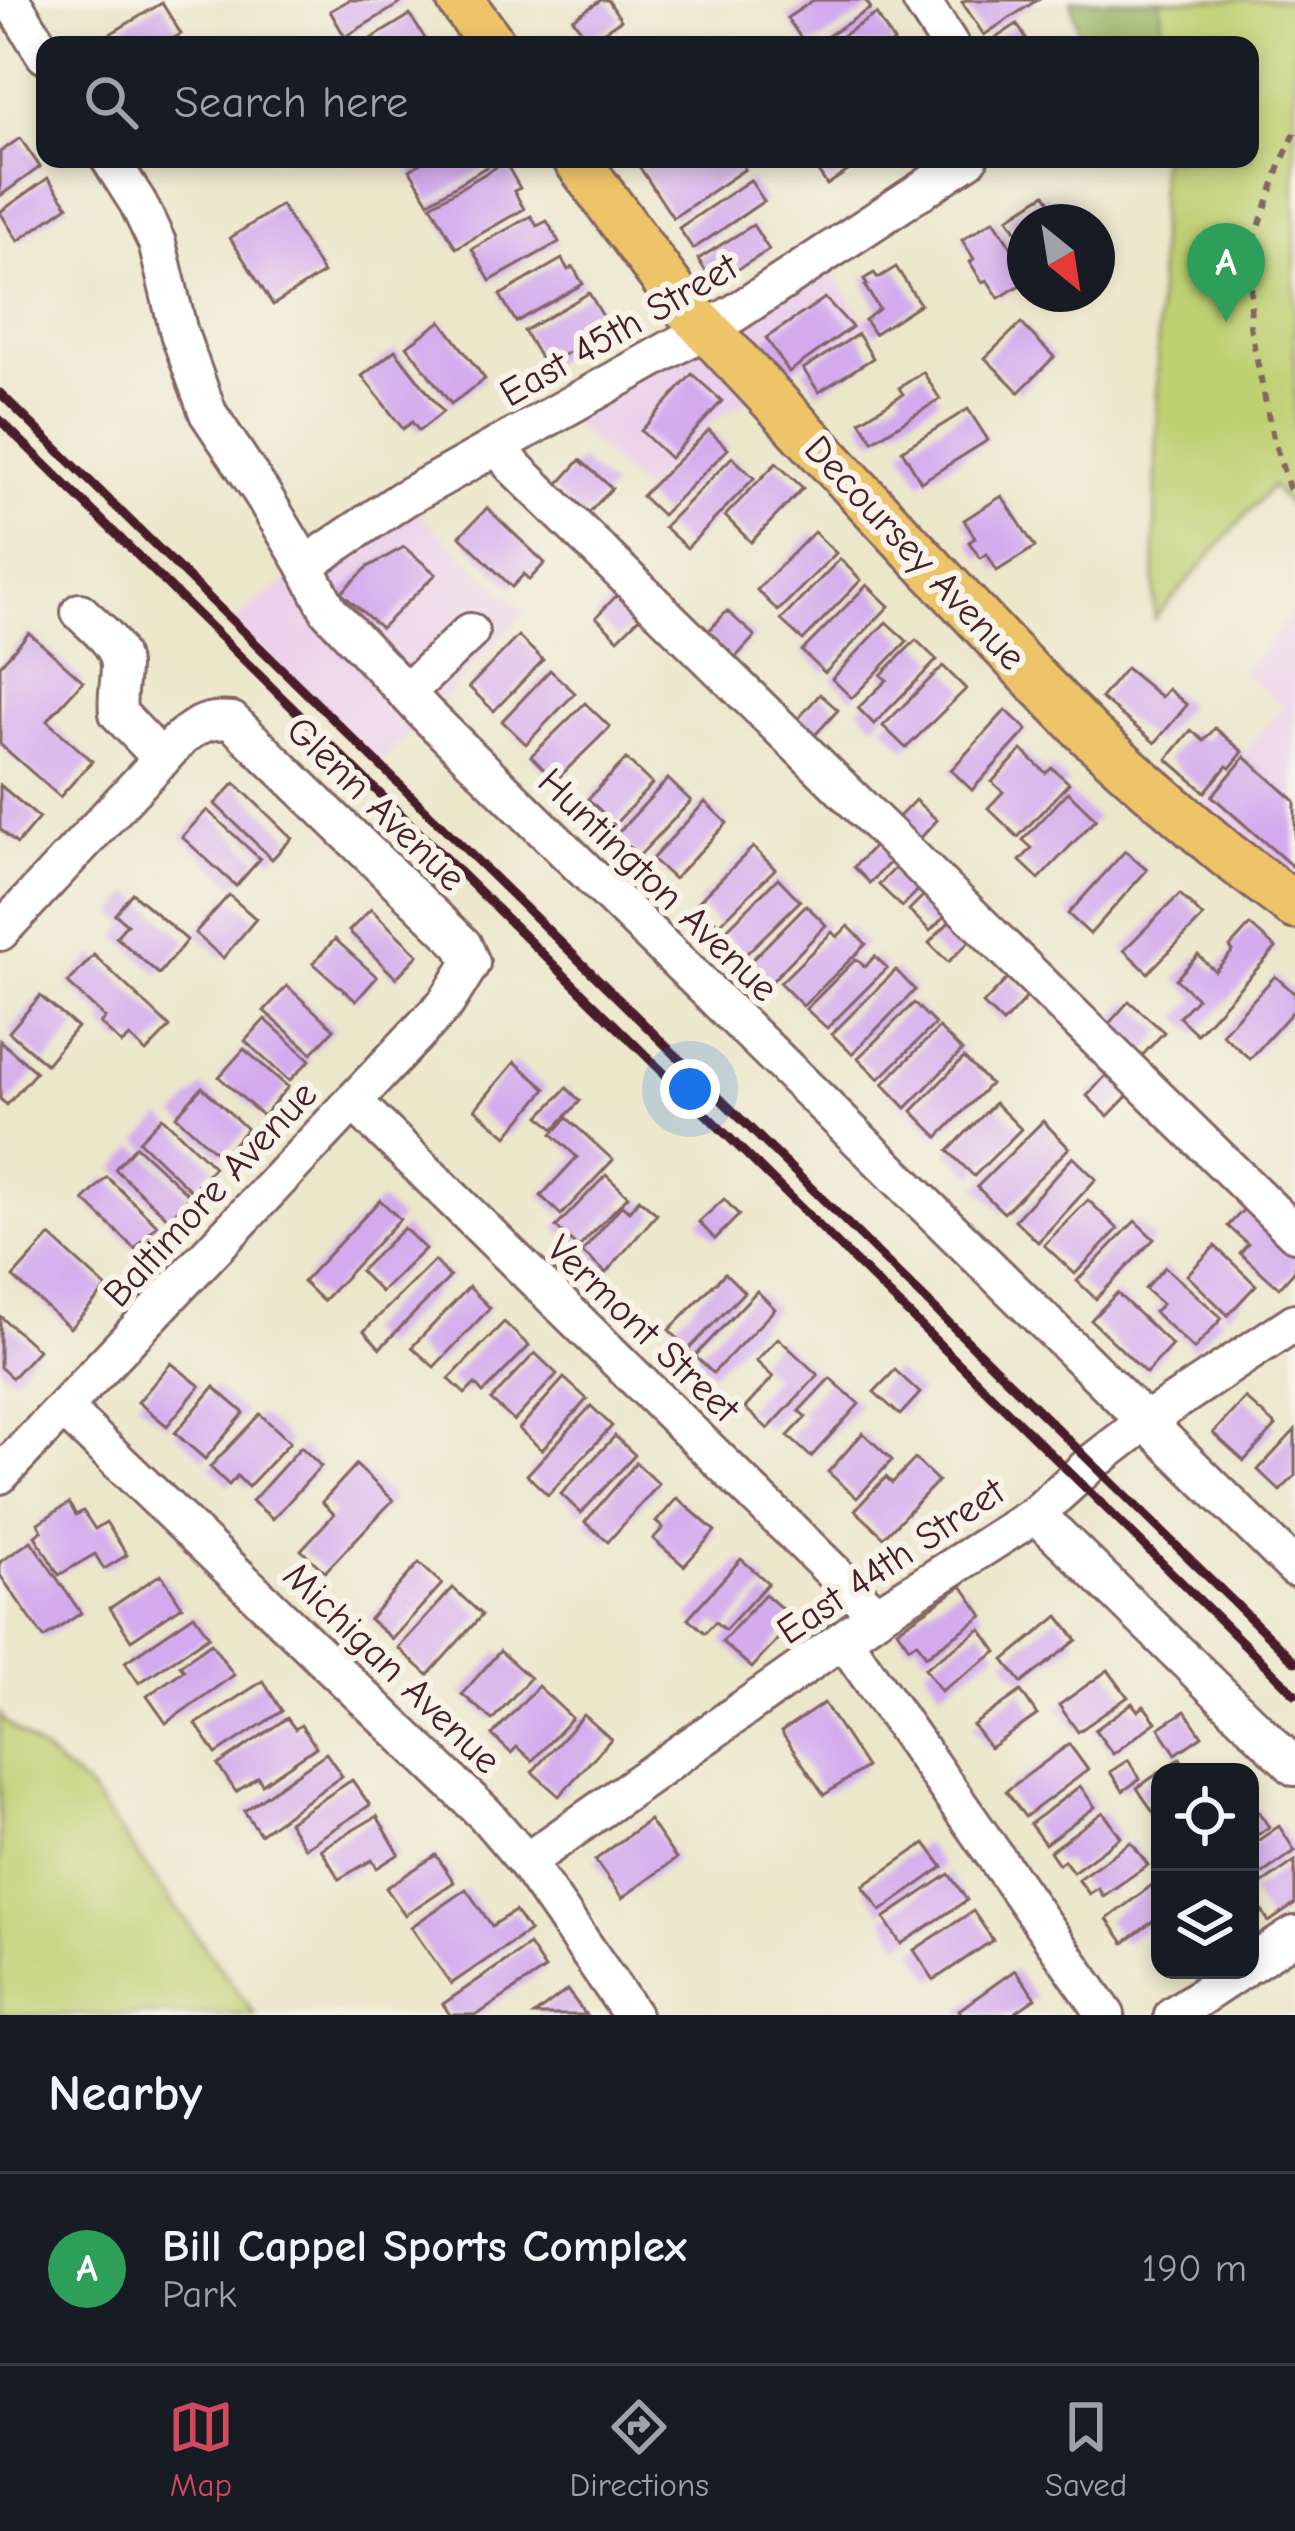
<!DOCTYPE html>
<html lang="en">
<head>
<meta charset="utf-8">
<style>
	:root { --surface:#171b24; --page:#20242c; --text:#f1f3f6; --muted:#9ea1a6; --line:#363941; --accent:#d1495b }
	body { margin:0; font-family:"Comic Neue",sans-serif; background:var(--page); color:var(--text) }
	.controls { position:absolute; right:36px; bottom:36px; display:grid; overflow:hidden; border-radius:24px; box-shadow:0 6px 18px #0003 }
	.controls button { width:108px; height:108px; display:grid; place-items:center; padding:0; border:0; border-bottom:3px solid var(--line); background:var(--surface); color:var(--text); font:60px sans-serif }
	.compass { position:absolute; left:1007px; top:204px; width:108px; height:108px; border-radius:50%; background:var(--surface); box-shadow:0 6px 18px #0003; rotate:150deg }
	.you { position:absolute; left:690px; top:1089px; width:42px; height:42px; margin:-30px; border:9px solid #fff; border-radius:50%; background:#1a73e8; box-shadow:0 0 0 18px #1a73e833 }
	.badge { display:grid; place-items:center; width:78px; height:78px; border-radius:50%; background:var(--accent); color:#fff; font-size:39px; font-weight:700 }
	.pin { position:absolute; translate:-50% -99px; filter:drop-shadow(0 3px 6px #0008) }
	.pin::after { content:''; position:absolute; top:63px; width:42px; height:36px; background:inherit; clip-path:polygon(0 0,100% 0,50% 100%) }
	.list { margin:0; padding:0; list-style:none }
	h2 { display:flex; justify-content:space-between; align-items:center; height:156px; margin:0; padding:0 48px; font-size:51px }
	h2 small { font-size:39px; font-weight:400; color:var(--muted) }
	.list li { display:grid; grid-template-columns:78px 1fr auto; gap:36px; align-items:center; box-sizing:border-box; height:192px; padding:0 48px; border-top:3px solid var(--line) }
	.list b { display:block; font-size:45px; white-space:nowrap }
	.list p { margin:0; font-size:39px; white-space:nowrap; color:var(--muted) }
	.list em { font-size:39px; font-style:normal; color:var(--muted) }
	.icon { flex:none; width:66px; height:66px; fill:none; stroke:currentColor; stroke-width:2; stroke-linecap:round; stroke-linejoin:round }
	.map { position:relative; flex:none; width:1295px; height:2015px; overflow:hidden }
	.search { position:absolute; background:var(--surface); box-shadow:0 6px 18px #0003; left:36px; right:36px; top:36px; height:132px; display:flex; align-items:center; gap:30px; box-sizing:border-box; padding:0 42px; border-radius:24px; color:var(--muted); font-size:45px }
	.sheet { height:348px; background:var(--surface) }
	nav { display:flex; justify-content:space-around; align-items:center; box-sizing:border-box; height:168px; border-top:3px solid var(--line); background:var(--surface); font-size:33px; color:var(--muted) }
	nav a { display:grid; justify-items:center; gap:6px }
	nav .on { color:var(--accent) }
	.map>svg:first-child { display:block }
	.built { fill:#ebd1eb }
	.green { fill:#bfd073; stroke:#84784f; stroke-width:3 }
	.forest { fill:#97b265; stroke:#706848; stroke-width:3 }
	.building { fill:#d3aaee }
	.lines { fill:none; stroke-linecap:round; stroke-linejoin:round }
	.minor-casing { stroke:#836563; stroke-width:42 }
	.major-casing { stroke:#836563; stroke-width:51 }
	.path { stroke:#836563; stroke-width:6; stroke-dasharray:9 9; stroke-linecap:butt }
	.minor { stroke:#fff; stroke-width:36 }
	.major { stroke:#eec469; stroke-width:45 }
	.rail { stroke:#4a1f2b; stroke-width:9 }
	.labels { text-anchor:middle; stroke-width:12; stroke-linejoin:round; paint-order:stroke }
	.street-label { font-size:39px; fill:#4a1f2b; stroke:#f7f3e8 }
</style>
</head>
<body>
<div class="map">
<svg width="1295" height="2015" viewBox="0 0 1295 2015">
	<rect width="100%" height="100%" fill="#f7f3e8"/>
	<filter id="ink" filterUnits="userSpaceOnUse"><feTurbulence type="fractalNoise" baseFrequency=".00833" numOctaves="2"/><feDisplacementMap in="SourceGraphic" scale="24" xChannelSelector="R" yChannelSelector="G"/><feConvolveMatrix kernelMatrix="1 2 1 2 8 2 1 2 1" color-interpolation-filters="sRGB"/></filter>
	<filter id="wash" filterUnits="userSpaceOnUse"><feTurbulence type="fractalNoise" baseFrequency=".004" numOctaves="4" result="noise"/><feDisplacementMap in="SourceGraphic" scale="48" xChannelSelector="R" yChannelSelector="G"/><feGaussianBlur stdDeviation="2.7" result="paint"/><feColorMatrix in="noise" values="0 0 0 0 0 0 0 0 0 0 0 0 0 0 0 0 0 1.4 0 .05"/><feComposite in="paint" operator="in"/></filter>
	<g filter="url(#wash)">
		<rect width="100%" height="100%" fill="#ece6ca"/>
		<!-- built -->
		<g class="built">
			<polygon points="822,257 868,325 714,421 642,490 559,411"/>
			<polygon points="403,499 526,613 379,764 234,622 305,565"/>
			<polygon points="1295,610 1295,906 1187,820 1283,706 1242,673"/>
		</g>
		<!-- green -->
		<g class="green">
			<polygon points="1160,0 1295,0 1295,513 1272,486 1154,619 1160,159 1250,159 1250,45 1162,45"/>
			<polygon points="0,1714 4,1721 87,1787 255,2015 0,2015"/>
		</g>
		<!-- forest -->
		<polygon class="forest" points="1071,0 1160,0 1162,29 1121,45 1081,45"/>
		<g id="blocks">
			<!-- building -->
			<g class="building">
				<polygon points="349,0 406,0 345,37 330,11"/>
				<polygon points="601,0 608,0 621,20 589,41 573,19"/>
				<polygon points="814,0 865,0 871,8 814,45 806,45 787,18"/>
				<polygon points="966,0 1037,0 984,35 962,2"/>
				<polygon points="162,3 181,34 162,45 103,45 100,40"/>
				<polygon points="876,14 894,42 890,45 828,45"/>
				<polygon points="410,15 426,40 417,45 361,45"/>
				<polygon points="1017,24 1030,45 985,45"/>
				<polygon points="20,138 40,167 0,196 0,152"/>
				<polygon points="427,159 499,159 429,202 410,170"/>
				<polygon points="642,159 738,159 745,169 673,218 637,163"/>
				<polygon points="810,159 848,159 854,167 827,185"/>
				<polygon points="505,162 520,188 514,191 524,209 456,248 431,205"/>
				<polygon points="48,178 68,206 18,241 0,212"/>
				<polygon points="750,180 764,201 693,249 679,228"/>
				<polygon points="1045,194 1063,222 1025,222 1025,244 1008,218"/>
				<polygon points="281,205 323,273 273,305 230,238"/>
				<polygon points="531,216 537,226 547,221 559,242 490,281 472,249"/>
				<polygon points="994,220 1025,269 1025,282 999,298 987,280 982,282 970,262 974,259 962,240"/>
				<polygon points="753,225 769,250 714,284 698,259"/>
				<polygon points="562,259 568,270 573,267 583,284 516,322 500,295"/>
				<polygon points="896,267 920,304 874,334 865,320 879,309 865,286 867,285 864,279 874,273 878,278"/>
				<polygon points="589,293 610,328 545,366 524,331"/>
				<polygon points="825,298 852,327 789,372 766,338"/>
				<polygon points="441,321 485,379 451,404 407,346"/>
				<polygon points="1021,323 1054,357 1019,392 985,358"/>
				<polygon points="858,334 873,358 819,392 803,369"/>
				<polygon points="395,350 443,412 419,431 412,422 403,429 362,376"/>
				<polygon points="923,372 940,399 873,441 860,421 903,394 899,388"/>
				<polygon points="692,374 722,401 670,458 641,431"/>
				<polygon points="968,409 988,440 921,482 902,450"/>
				<polygon points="709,430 728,449 662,515 642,496"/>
				<polygon points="732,457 754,478 687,548 664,527"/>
				<polygon points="580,460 612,488 584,518 553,490"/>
				<polygon points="776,463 803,488 751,542 725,516"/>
				<polygon points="1002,496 1035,547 997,571 987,554 980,558 969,542 975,538 964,520"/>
				<polygon points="487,508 545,563 529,580 524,574 512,587 460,536"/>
				<polygon points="814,532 836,553 778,611 757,590"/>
				<polygon points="404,547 436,574 381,628 341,593 368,567"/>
				<polygon points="840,559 861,580 803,640 781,620"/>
				<polygon points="867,585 889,606 825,673 802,651"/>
				<polygon points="617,595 640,617 618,639 596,617"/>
				<polygon points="727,611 755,636 732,661 705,635"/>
				<polygon points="886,622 907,641 852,698 832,679"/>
				<polygon points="29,633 83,681 47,721 92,761 60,797 0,744 0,665"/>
				<polygon points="518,636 543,660 494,711 469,687"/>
				<polygon points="916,640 937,660 874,724 858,708 887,680 881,675"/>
				<polygon points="943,666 966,689 906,748 883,726"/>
				<polygon points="1126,668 1161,697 1168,689 1187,705 1155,743 1101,698"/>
				<polygon points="550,670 575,693 526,744 502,721"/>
				<polygon points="820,694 838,710 814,736 797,720"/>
				<polygon points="585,703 610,727 555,781 531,756"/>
				<polygon points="1006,710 1027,730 972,790 951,770"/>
				<polygon points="1215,728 1243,752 1230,768 1227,766 1205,792 1167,759 1191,730 1204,741"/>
				<polygon points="1022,750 1046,773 1052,768 1069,783 1018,837 988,808 1003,792 992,782"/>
				<polygon points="1245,757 1295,801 1295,869 1212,796"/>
				<polygon points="626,759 652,784 615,824 588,799"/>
				<polygon points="668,779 691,801 639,856 616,835"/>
				<polygon points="235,783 292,838 272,859 215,804"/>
				<polygon points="0,785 39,818 17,844 0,829"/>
				<polygon points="1068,792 1096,819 1039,879 1020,861 1032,848 1023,840"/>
				<polygon points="915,800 937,820 916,843 894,822"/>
				<polygon points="705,802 727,823 674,879 652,859"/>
				<polygon points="207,810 260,859 236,886 182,837"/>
				<polygon points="878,842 894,858 870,883 854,867"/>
				<polygon points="753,847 775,869 719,925 697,903"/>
				<polygon points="1125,851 1147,870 1090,934 1068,914"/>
				<polygon points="899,864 922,886 902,907 879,885"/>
				<polygon points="778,878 800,901 745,955 723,933"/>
				<polygon points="132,893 187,940 159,974 116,937 127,924 115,914"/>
				<polygon points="926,893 947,914 930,931 909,910"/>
				<polygon points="1180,894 1203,917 1148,973 1124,950"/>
				<polygon points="229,895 256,919 223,958 195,933"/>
				<polygon points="806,905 826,925 769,984 749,963"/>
				<polygon points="371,909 418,955 396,978 349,931"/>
				<polygon points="953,918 973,938 948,962 929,943"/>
				<polygon points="1250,925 1276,948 1197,1034 1179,1017 1197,998 1176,979 1198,955 1215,971 1233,951 1230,947"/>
				<polygon points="848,926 866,944 803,1006 780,983 832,932 837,937"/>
				<polygon points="335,939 377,977 356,1001 313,963"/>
				<polygon points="94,955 170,1027 146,1052 130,1037 122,1044 100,1023 105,1018 68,983"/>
				<polygon points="875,956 887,968 827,1028 806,1009 856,959 865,967"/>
				<polygon points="896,970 915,990 852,1054 832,1034"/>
				<polygon points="1275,976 1295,994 1295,1009 1250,1059 1222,1034"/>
				<polygon points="1009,977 1029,995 1003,1023 983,1004"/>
				<polygon points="287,986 334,1029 312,1053 264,1011"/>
				<polygon points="40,996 77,1027 46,1064 9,1032"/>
				<polygon points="1129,1001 1164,1032 1139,1059 1104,1029"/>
				<polygon points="914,1003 935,1024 879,1079 858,1058"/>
				<polygon points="265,1019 310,1060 289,1081 245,1041"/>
				<polygon points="939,1028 962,1051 906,1108 883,1084"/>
				<polygon points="0,1041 36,1072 7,1105 0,1099"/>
				<polygon points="244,1049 288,1087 263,1116 219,1077"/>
				<polygon points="964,1058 990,1084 938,1137 912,1111"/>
				<polygon points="515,1062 546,1089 507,1136 475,1109"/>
				<polygon points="1110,1071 1132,1091 1108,1116 1087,1096"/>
				<polygon points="202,1087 247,1129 221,1157 176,1116"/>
				<polygon points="567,1088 580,1101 554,1129 540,1116"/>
				<polygon points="995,1103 1021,1129 974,1176 948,1151"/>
				<polygon points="162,1117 214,1167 191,1191 139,1141"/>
				<polygon points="567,1118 613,1160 561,1215 541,1196 577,1157 552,1134"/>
				<polygon points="1043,1121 1069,1148 1004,1213 977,1187"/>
				<polygon points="136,1146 190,1196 169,1219 115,1169"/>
				<polygon points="1073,1157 1096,1179 1038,1242 1015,1220"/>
				<polygon points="606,1175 628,1196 578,1248 556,1227"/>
				<polygon points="107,1177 157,1225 135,1249 84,1200"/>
				<polygon points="639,1199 657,1214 606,1273 582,1252 622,1205 629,1211"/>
				<polygon points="724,1199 739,1215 715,1239 699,1222"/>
				<polygon points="380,1200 400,1219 323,1301 303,1282"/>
				<polygon points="1088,1200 1118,1229 1075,1274 1044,1245"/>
				<polygon points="1245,1208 1295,1254 1295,1270 1279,1288 1240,1253 1248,1244 1228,1226"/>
				<polygon points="1135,1221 1154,1239 1096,1299 1077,1281"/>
				<polygon points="404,1228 425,1249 381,1292 360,1271"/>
				<polygon points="50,1236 107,1288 70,1328 13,1277"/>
				<polygon points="1215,1246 1256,1285 1228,1315 1187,1275"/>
				<polygon points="434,1261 450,1277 380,1348 364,1331"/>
				<polygon points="1165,1267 1222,1318 1194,1349 1154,1312 1162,1304 1145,1289"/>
				<polygon points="725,1273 744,1292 689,1349 669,1330"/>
				<polygon points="469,1287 490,1308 434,1367 412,1347"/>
				<polygon points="757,1291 775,1309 713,1373 695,1356"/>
				<polygon points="1117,1293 1172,1345 1146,1373 1091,1320"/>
				<polygon points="0,1316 38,1350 12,1378 0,1367"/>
				<polygon points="504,1322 529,1346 483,1393 475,1384 465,1394 449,1379"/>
				<polygon points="778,1338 818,1375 768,1429 745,1408 773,1377 756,1361"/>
				<polygon points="535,1353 557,1374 514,1421 491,1400"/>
				<polygon points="171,1363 200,1386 167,1426 138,1402"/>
				<polygon points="895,1370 920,1393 900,1415 874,1392"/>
				<polygon points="564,1378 587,1399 542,1450 519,1429"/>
				<polygon points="830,1378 859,1404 811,1457 788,1436 806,1417 799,1411"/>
				<polygon points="214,1387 244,1413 205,1459 175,1433"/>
				<polygon points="1245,1398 1276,1426 1244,1461 1213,1433"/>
				<polygon points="591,1406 612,1426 548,1495 527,1475"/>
				<polygon points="260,1414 290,1442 248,1487 237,1476 229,1485 210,1467"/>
				<polygon points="1295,1430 1295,1476 1280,1491 1258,1470"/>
				<polygon points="863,1433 892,1460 857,1498 828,1472"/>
				<polygon points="615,1436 635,1455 581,1513 561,1494"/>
				<polygon points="301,1447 321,1466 273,1519 252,1501"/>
				<polygon points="915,1459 938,1481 884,1537 855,1510 886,1477 892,1483"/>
				<polygon points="636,1463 659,1484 608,1542 585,1522"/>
				<polygon points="356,1465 393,1500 325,1572 301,1550 334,1514 322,1502"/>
				<polygon points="677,1498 715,1531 684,1566 653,1539 663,1528 656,1522"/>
				<polygon points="69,1503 76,1515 83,1511 95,1529 106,1522 127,1555 104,1569 95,1554 59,1575 35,1536 42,1531 38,1523"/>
				<polygon points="31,1541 81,1613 44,1638 0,1575 0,1562"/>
				<polygon points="741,1559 768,1583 725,1630 715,1622 705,1633 688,1618"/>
				<polygon points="419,1563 442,1584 392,1639 369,1619"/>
				<polygon points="161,1574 182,1606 131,1640 110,1608"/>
				<polygon points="962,1586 983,1616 926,1656 917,1642 909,1647 897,1630"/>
				<polygon points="453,1588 482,1615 428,1675 398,1648"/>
				<polygon points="765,1594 795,1620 752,1668 722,1642"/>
				<polygon points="194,1615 209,1636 139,1683 125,1662"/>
				<polygon points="1058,1616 1077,1640 1022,1683 1004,1660"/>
				<polygon points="981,1629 997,1652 941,1691 925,1668"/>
				<polygon points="211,1643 234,1675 166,1723 147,1696 184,1670 180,1665"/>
				<polygon points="500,1651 530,1678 492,1720 462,1694"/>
				<polygon points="1108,1670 1128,1697 1078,1732 1059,1705"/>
				<polygon points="263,1681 282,1711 216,1754 196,1724"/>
				<polygon points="538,1686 572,1718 532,1761 517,1747 511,1753 492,1735"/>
				<polygon points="1021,1691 1037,1715 990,1748 973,1725"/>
				<polygon points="824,1703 866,1767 824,1795 781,1732"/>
				<polygon points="1132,1703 1138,1711 1144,1706 1156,1722 1113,1754 1095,1730"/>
				<polygon points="1185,1711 1202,1736 1176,1754 1159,1728"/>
				<polygon points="584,1715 611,1739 559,1796 532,1772"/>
				<polygon points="287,1718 295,1729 301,1725 316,1747 262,1784 258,1777 236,1792 218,1765"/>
				<polygon points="1069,1744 1088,1770 1025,1817 1006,1791"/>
				<polygon points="326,1753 342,1776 260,1834 244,1811"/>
				<polygon points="1180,1758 1189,1772 1160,1772 1160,1814 1156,1816 1137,1788"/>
				<polygon points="1128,1760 1140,1779 1123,1791 1110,1772"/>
				<polygon points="352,1780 370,1805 305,1848 288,1822"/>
				<polygon points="1080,1786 1095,1807 1045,1844 1030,1824"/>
				<polygon points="1253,1804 1269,1827 1250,1840 1250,1806"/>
				<polygon points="1103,1812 1121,1837 1073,1872 1064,1860 1059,1864 1050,1851"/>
				<polygon points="377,1816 399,1854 377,1868 372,1860 339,1879 321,1849"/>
				<polygon points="649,1820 676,1859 622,1898 595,1860"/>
				<polygon points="1279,1826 1295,1851 1250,1882 1250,1846"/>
				<polygon points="1131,1842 1148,1865 1103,1896 1098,1888 1089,1894 1078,1879"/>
				<polygon points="925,1843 943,1867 881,1911 863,1886"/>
				<polygon points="436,1855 454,1882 405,1915 386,1888"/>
				<polygon points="1295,1861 1295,1904 1269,1922 1250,1892"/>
				<polygon points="949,1874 967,1900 901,1944 884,1918"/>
				<polygon points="1156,1882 1160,1888 1160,1916 1124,1943 1107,1919"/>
				<polygon points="466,1889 492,1926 515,1911 529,1931 451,1984 411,1927"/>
				<polygon points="973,1911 993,1940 934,1980 914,1950"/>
				<polygon points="529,1945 545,1969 477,2015 450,2015 443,2004"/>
				<polygon points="1015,1970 1036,1998 1012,2015 962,2015 959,2010"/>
				<polygon points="567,1990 586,2015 534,2015"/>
			</g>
		</g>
	</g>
	<g filter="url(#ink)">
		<use href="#blocks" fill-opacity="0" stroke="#836563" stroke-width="3"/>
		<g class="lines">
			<defs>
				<g id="minor">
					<polyline points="11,0 45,55"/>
					<polyline points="921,0 950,45"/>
					<polyline points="110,159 138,203 157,243 179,333 208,413 261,492 305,565 329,611 425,713 1295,1568"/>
					<polyline points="498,446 514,467 1295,1233"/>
					<polyline points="305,565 403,499 735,313 969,159"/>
					<path d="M80 612C94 626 119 643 120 665 120 681 116 696 118 713L162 759"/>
					<polyline points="406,693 470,632"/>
					<path d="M0 932 181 738C198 724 209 719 232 721L463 945 471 963 446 1003 0 1475"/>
					<polyline points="353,1101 877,1615"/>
					<polyline points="64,1409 485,1814 526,1862 632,2015"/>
					<polyline points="1036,1514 1295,1767"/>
					<polyline points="843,1639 1106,2015"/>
					<polyline points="526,1862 877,1615 1036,1514 1093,1462 1146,1421 1295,1322"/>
					<polyline points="1250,1964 1295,1935"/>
					<polyline points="1173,2015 1241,1970"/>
				</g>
				<g id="major">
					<polyline points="460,0 493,45"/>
					<polyline points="576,159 680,301 1031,675 1091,736 1138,778 1226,854 1295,906"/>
				</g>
			</defs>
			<!-- minor casing -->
			<use href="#minor" class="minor-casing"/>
			<!-- major casing -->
			<use href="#major" class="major-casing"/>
			<!-- path -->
			<polyline class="path" points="1295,133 1281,163 1253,244 1250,326 1273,438 1289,488 1295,495"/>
			<!-- minor -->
			<use href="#minor" class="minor"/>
			<!-- major -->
			<use href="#major" class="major"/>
			<!-- rail -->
			<g class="rail">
				<polyline points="0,393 1295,1662"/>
				<polyline points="0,420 1295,1694"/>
			</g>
		</g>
	</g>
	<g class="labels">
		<!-- street labels -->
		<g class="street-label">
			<text transform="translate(618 329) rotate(-30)" y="14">East 45th Street</text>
			<text transform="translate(916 552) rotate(47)" y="14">Decoursey Avenue</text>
			<text transform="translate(377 803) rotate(44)" y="14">Glenn Avenue</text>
			<text transform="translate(659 884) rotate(44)" y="14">Huntington Avenue</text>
			<text transform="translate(209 1193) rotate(-47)" y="14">Baltimore Avenue</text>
			<text transform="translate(644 1328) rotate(44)" y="14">Vermont Street</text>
			<text transform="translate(890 1560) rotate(-34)" y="14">East 44th Street</text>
			<text transform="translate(393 1667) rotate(44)" y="14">Michigan Avenue</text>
		</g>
	</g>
</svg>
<div class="controls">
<button><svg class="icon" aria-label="locate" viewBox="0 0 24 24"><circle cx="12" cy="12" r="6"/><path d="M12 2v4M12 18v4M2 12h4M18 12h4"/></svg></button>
<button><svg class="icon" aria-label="layers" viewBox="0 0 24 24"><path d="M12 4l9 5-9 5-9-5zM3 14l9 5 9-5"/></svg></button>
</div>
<svg class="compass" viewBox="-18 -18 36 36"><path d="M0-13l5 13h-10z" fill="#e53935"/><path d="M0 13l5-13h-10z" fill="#9ea1a6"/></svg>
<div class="you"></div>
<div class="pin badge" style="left:1226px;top:322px;background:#2e9e5b">A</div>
<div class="search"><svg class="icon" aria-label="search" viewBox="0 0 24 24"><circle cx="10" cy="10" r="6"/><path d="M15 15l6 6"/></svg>Search here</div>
</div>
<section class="sheet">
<h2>Nearby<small></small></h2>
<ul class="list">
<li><span class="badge" style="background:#2e9e5b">A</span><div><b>Bill Cappel Sports Complex</b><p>Park</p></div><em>190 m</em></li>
</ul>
</section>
<nav>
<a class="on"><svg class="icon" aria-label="map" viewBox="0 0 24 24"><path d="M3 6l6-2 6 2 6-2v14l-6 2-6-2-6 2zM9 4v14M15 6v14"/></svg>Map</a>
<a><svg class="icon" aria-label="directions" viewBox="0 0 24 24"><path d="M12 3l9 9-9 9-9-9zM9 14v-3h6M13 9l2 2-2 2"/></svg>Directions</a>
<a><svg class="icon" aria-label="saved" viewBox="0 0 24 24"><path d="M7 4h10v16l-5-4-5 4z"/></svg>Saved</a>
</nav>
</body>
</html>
